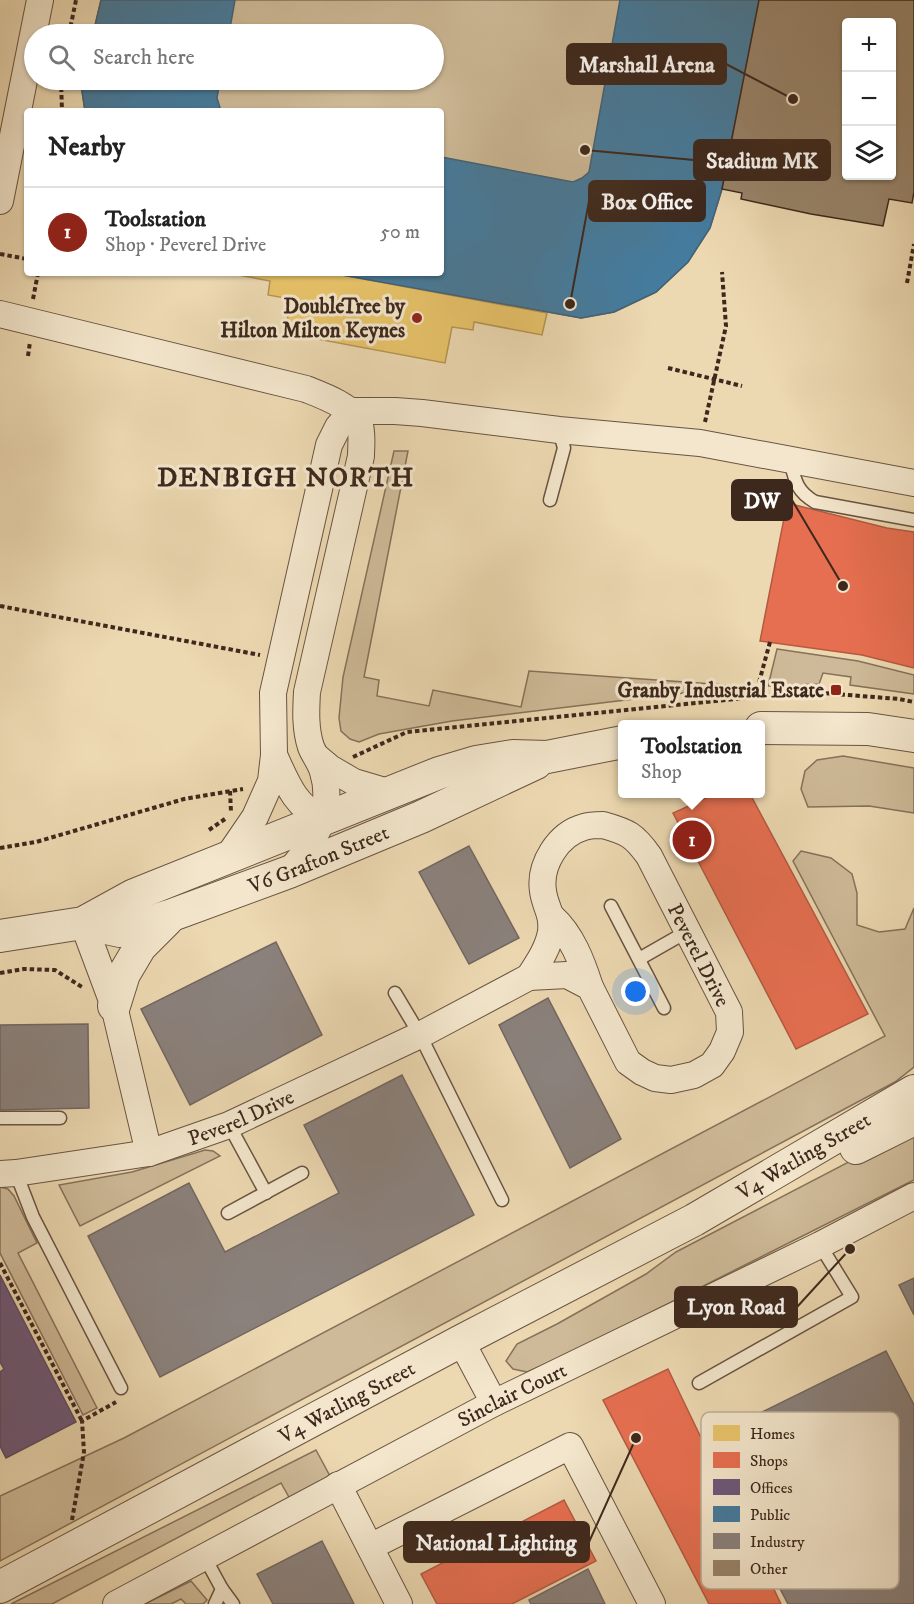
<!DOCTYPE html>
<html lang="en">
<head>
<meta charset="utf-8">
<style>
	:root { --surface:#fff; --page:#f2f2f2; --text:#222; --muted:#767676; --line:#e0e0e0; --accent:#8f2418 }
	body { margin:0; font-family:"IM FELL DW Pica",serif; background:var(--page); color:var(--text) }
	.controls { position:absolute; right:18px; top:18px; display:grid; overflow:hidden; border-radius:6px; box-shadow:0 2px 4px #0004 }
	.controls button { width:54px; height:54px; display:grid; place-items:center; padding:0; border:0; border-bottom:2px solid var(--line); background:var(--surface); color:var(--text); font:30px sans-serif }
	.you { position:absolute; left:636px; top:992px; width:21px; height:21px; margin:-15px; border:4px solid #fff; border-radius:50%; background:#1a73e8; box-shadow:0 0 0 9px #1a73e833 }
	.badge { display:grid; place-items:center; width:39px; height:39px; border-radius:50%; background:var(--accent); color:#fff; font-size:20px; font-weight:700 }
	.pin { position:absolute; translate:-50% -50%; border:3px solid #fff; box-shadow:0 2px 6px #0006 }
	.popup { position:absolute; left:618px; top:720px; width:147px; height:78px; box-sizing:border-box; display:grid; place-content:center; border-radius:6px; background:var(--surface); filter:drop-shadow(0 2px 4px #0005); font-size:20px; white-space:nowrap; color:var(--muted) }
	.popup b { font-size:22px; color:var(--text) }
	.popup::after { content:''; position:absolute; left:50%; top:100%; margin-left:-12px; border:12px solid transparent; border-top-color:var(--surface) }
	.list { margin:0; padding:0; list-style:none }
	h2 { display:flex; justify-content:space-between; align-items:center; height:78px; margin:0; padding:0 24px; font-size:26px }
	h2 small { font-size:20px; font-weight:400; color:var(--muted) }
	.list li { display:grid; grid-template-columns:39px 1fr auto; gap:18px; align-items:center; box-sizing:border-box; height:90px; padding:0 24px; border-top:2px solid var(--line) }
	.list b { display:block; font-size:22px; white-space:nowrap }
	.list p { margin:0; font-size:20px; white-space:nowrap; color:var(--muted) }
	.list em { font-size:20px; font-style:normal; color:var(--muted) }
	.icon { flex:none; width:33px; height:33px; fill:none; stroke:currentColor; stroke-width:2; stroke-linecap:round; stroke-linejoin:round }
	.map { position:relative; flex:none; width:914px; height:1604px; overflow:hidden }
	.search { position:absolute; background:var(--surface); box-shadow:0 2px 4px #0004; left:24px; top:24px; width:420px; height:66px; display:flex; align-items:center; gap:15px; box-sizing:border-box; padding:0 21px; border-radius:33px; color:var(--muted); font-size:22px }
	.panel { position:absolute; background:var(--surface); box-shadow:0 2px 4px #0004; left:24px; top:108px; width:420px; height:168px; border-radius:6px }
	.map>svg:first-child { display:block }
	.green { fill:#ceba98; stroke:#86715a; stroke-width:1.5 }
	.homes { fill:#e9c46a; stroke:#b59553; stroke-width:1.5 }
	.shops { fill:#e76f51; stroke:#b45a41; stroke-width:1.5 }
	.offices { fill:#6d597a; stroke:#5f4a5e; stroke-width:1.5 }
	.public { fill:#457b9d; stroke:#436277; stroke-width:1.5 }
	.industry { fill:#8a817c; stroke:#736660; stroke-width:1.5 }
	.building { fill:#98846a; stroke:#3d281d; stroke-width:1.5; fill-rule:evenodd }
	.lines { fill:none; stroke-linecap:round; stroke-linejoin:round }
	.service-casing { stroke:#695442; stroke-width:15 }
	.minor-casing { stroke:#695442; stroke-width:28 }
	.tertiary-casing { stroke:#695442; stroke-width:34 }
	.path { stroke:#3d281d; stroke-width:4; stroke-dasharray:4.5 3; stroke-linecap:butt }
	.service { stroke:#f3e6cc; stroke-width:12 }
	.minor { stroke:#f3e6cc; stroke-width:26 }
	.tertiary { stroke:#f3e6cc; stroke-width:32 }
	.poi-dot { fill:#8f2418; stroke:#f3e6cc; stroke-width:2 }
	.labels { text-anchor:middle; stroke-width:6; stroke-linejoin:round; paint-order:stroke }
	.poi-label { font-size:21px; font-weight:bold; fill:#3d281d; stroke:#f3e6cc; text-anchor:end }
	.street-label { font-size:21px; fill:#3d281d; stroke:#f3e6cc }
	.district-label { font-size:27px; font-weight:bold; letter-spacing:1.5px; fill:#3d281d; stroke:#f3e6cc }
	.key { fill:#f3e6cc; stroke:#bcad98; stroke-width:1.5 }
	.key-label { font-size:16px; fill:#3d281d }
	.leader { fill:none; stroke:#3d281d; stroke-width:2 }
	.callout-dot { fill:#3d281d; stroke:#f3e6cc; stroke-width:2 }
	.callout { fill:#3d281d; stroke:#3d281d; stroke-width:2 }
	.callout-label { font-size:22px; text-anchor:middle; font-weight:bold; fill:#fff }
</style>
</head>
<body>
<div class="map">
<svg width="914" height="1604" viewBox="0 0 914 1604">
	<rect width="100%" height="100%" fill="#ecd8b1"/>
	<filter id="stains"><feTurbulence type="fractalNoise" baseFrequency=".00333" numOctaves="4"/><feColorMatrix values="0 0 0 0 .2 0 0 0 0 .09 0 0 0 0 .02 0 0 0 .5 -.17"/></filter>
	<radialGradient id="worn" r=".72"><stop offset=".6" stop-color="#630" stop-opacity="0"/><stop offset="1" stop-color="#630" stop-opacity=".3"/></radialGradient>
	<!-- green -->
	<g class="green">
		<polygon points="101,0 759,0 722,189 710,228 688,262 656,292 614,312 581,318 331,273 441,273 441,111 85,111 82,91 84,80 434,80 434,34 93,34"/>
		<polygon points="394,451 408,451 364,677 379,680 377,696 429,706 433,690 521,707 529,671 742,686 452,721 379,734 359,742 350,739 341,731 339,718 343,677"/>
		<polygon points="777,649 858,661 914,675 914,694 850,685 851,677 823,673 819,684 768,686"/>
		<polygon points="843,756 914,768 914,813 869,806 808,807 801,789 805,771 817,760"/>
		<polygon points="801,851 831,858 852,874 857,893 857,925 879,932 905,929 914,908 914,1067 895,1082 0,1561 0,1496 124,1438 885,1036 793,861"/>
		<polygon points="914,1128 914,1180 568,1354 527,1372 513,1369 506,1361 517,1344 557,1324 646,1274 676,1252"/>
		<polygon points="205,1150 213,1151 220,1156 80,1226 59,1185 132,1172"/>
		<polygon points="0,1187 8,1189 14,1196 37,1243 18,1253 97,1408 83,1415 0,1253"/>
		<polygon points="316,1450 331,1478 290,1499 281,1483 52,1604 11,1604"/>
		<polygon points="191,1581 207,1600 203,1604 186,1604 181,1599 171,1604 145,1604"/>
	</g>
	<!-- homes -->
	<polygon class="homes" points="228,273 331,273 547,313 542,335 474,322 473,330 452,327 445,363 285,333 291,299 268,295 270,281"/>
	<!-- shops -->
	<g class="shops">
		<polygon points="787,503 887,528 914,532 914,668 862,655 760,641"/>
		<polygon points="715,794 750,794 868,1014 796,1049 673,813"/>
		<polygon points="668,1369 781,1604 709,1604 603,1400"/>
		<polygon points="564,1500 596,1561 512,1604 437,1604 421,1574"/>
	</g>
	<!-- offices -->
	<polygon class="offices" points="0,1275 76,1422 6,1458 0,1446 0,1372 4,1369 0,1362"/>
	<!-- public -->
	<g class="public">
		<polygon points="101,0 235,0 229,34 93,34"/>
		<polygon points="620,0 759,0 722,189 710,228 688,262 656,292 614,312 581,318 331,273 441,273 441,157 573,182 582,178 589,172"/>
		<polygon points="84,80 220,80 217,98 221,111 85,111 82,91"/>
	</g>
	<!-- industry -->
	<g class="industry">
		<polygon points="469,846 519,938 469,964 419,872"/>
		<polygon points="276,942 322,1035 190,1105 141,1009"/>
		<polygon points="548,998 621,1139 570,1168 499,1025"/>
		<polygon points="88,1024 89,1108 0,1110 0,1025"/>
		<polygon points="402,1075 474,1215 160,1377 88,1236 189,1183 225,1252 339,1193 304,1125"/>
		<polygon points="914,1278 914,1315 899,1285"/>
		<polygon points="886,1351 914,1405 914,1604 788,1604 703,1441"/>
		<polygon points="322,1541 354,1604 273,1604 257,1574"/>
		<polygon points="588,1569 605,1604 531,1604 529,1600"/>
	</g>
	<!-- building -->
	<path class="building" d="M759 0H914V192L912 203 889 199 883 226 811 214 741 199 742 193 722 189ZM846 22H892V176H846Z"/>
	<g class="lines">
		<defs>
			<g id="service">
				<path d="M790 460C795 480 796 491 815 502L914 520"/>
				<polyline points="550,500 564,448 559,430"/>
				<polyline points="611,906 664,1008"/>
				<polyline points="639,959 688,931"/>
				<polyline points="395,993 420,1035 502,1200"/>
				<polyline points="0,1118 60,1118"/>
				<polyline points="229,1125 266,1193"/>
				<polyline points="16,1173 33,1217 121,1388"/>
				<polyline points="228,1213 302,1173"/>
				<polyline points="699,1383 852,1297 820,1245"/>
				<polyline points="204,1556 222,1589 233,1604"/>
				<polyline points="215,1604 222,1589"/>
			</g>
			<g id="minor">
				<polyline points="0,201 40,0"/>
				<path d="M0 314 306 389C321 395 352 406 359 422 363 432 361 446 361 456L307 692C306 710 305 729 311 747 314 755 321 763 323 772 335 810 313 844 289 872"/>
				<path d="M274 755C287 783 294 805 323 820"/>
				<polyline points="318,758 330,768 354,782 391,793"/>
				<path d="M603 825C628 832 634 835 649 856L729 1012 730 1032 722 1051 712 1065 694 1075 671 1080 655 1078 642 1072 628 1062 590 987 567 975 529 977C538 963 548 949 551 932 553 913 545 907 543 891 539 865 558 834 584 827 590 825 597 825 603 825Z"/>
				<polyline points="227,858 255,817 271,781 274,755 273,693 329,445 338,427 352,411 395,411 422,413 559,430 700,443 914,483"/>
				<path d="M552 917C572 935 582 962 590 987"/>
				<polyline points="83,923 114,1006 149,1153"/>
				<path id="s1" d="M0 1174 16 1173 149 1153 229 1125 420 1035 529 977"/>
				<polyline points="461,1341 494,1403"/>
				<polyline points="338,1485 399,1604"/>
				<polyline points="370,1547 570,1446 652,1604"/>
				<path id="s2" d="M116 1604 494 1403 820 1245 914 1196"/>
			</g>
			<g id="tertiary">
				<polyline points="761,728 868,729 914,736"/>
				<path id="s3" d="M83 923 120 931 172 915 289 872 421 817 536 763"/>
				<polyline points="0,936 83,923 134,895 439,773 476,762 513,756 547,757 623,742"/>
				<polyline points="114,1006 124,974 140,947 167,920"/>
				<polyline points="856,1148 914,1119"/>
				<path id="s4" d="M0 1587 461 1341 694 1220 914 1091"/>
			</g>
		</defs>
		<!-- service casing -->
		<use href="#service" class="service-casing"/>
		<!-- minor casing -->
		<use href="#minor" class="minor-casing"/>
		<!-- tertiary casing -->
		<use href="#tertiary" class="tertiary-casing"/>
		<!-- path -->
		<g class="path">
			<polyline points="69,34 76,0"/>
			<polyline points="61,80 62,111"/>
			<polyline points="0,254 27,259"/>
			<polyline points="907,283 914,244"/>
			<polyline points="33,299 38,273"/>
			<polyline points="28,356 30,342"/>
			<polyline points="668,368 742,386"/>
			<polyline points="705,422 726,326 722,272"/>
			<polyline points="0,606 260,655"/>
			<polyline points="755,697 770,642"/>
			<polyline points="353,757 407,732 755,697 810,692 899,699 914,702"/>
			<polyline points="230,791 231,812"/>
			<polyline points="209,830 225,819"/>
			<polyline points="0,848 36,842 184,799 243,789"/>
			<polyline points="0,973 24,969 55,970 82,987"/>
			<polyline points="0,1263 82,1421"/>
			<polyline points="72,1520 84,1452 82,1421 116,1402"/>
		</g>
		<!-- service -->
		<use href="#service" class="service"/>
		<!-- minor -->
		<use href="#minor" class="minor"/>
		<!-- tertiary -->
		<use href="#tertiary" class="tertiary"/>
	</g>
	<!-- markers -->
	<g class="poi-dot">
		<circle cx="417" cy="318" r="6"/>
		<rect x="830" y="684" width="12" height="12" rx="3"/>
	</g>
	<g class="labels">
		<!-- poi labels -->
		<g class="poi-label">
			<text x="405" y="313">DoubleTree by<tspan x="405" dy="24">Hilton Milton Keynes</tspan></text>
			<text x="824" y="697">Granby Industrial Estate</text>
		</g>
		<!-- street labels -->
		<g class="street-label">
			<text dy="7" stroke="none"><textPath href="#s3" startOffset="249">V6 Grafton Street</textPath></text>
			<text transform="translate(699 955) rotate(63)" y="7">Peverel Drive</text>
			<text dy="7" stroke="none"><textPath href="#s1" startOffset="249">Peverel Drive</textPath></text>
			<text dy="7" stroke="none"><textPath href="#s4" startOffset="912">V4 Watling Street</textPath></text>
			<text dy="7" stroke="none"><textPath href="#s2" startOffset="448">Sinclair Court</textPath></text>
			<text dy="7" stroke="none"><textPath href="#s4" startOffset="393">V4 Watling Street</textPath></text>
		</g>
		<!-- district labels -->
		<g class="district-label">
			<text x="286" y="486">DENBIGH NORTH</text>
		</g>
	</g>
	<!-- legend -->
	<rect x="701" y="1412" width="198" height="177" rx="9" class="key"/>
	<rect x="713" y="1425" width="27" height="16" fill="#e9c46a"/>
	<rect x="713" y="1452" width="27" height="16" fill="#e76f51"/>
	<rect x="713" y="1479" width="27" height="16" fill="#6d597a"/>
	<rect x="713" y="1506" width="27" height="16" fill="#457b9d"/>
	<rect x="713" y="1533" width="27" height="16" fill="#8a817c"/>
	<rect x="713" y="1560" width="27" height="16" fill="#98846a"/>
	<g class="key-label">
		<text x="750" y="1439">Homes</text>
		<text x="750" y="1466">Shops</text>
		<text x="750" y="1493">Offices</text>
		<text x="750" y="1520">Public</text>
		<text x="750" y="1547">Industry</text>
		<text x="750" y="1574">Other</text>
	</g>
	<!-- callouts -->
	<path class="leader" d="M793 99L726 64M585 150L694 160M570 304L589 201M843 586L792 500M850 1249L797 1307M636 1438L589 1542"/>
	<g class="callout-dot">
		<circle cx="793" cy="99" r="6"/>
		<circle cx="585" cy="150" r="6"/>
		<circle cx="570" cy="304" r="6"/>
		<circle cx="843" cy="586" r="6"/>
		<circle cx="850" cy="1249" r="6"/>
		<circle cx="636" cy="1438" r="6"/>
	</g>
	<g class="callout">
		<rect x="567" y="44" width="159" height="40" rx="6"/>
		<rect x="694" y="140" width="136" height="40" rx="6"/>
		<rect x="589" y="181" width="116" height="40" rx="6"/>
		<rect x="732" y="480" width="60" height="40" rx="6"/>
		<rect x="675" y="1287" width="122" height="40" rx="6"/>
		<rect x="404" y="1522" width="185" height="40" rx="6"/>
	</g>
	<g class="callout-label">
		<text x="647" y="72">Marshall Arena</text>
		<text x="762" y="168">Stadium MK</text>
		<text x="647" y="209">Box Office</text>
		<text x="762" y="508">DW</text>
		<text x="736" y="1314">Lyon Road</text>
		<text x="496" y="1550">National Lighting</text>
	</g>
	<rect width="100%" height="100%" filter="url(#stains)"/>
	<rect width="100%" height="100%" fill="url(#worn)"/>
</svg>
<div class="controls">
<button>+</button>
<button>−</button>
<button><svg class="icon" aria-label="layers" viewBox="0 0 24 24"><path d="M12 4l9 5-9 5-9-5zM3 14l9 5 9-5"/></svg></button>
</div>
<div class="you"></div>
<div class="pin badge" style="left:692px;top:840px">1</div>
<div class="popup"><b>Toolstation</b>Shop</div>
<div class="search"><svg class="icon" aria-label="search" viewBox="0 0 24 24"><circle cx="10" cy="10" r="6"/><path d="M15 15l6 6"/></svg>Search here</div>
<section class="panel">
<h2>Nearby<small></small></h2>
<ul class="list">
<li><span class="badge">1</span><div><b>Toolstation</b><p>Shop · Peverel Drive</p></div><em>50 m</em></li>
</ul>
</section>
</div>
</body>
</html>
